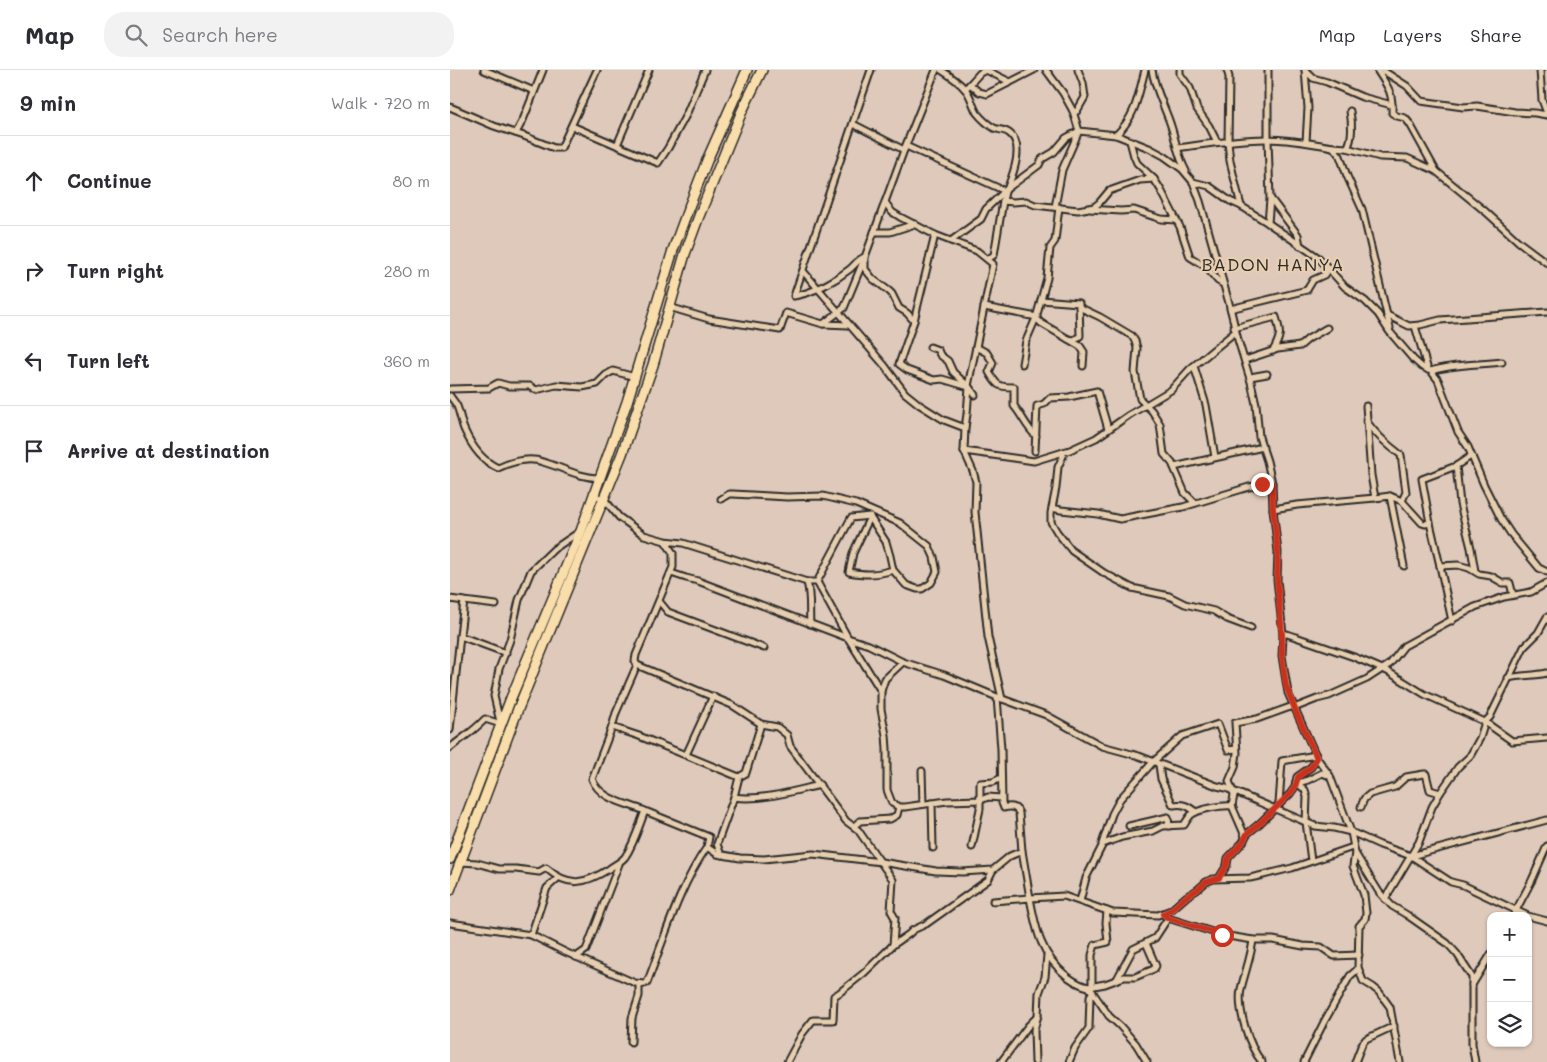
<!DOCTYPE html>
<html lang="en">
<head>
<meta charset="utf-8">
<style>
	:root { --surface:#fff; --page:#f2f2f3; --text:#2b2b33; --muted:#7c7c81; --line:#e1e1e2 }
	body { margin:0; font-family:Mali,sans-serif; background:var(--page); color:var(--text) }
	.controls { position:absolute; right:15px; bottom:15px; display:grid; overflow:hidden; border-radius:10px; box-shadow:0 1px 4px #0004 }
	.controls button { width:45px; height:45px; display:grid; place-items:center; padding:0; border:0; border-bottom:1px solid var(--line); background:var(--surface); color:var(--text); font:25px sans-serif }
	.stop { position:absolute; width:15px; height:15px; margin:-11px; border:4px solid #c8321e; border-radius:50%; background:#fff }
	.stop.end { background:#c8321e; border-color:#fff; box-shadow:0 1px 5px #0008 }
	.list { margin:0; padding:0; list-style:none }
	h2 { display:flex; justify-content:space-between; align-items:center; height:65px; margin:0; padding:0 20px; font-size:21px }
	h2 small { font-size:16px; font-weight:400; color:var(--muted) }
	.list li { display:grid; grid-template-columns:32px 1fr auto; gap:15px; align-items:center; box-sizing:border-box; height:90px; padding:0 20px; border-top:1px solid var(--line) }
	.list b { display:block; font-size:19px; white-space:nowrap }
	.list em { font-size:16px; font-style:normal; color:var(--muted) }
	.icon { flex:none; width:28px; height:28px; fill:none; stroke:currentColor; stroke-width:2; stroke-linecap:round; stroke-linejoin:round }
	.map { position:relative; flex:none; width:1097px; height:992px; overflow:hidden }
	header { display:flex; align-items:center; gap:30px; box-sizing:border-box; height:70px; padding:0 25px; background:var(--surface); border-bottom:1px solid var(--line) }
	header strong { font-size:24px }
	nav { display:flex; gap:28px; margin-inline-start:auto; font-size:18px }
	.search { width:350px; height:45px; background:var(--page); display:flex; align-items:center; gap:12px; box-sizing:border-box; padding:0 18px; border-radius:20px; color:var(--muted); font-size:19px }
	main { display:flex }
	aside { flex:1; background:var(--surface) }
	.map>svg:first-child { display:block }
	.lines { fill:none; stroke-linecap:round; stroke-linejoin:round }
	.street-casing { stroke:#2b2b2b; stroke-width:9 }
	.highway-casing { stroke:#2b2b2b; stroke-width:12 }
	.street { stroke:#e7ceaf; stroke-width:5 }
	.highway { stroke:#f9deab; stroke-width:9 }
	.route { stroke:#c8321e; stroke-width:6 }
	.labels { text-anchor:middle; stroke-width:4.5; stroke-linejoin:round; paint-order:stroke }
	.quarter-label { font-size:18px; letter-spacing:1px; fill:#2b2b2b; stroke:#e7ceaf }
</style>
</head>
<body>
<header>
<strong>Map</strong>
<div class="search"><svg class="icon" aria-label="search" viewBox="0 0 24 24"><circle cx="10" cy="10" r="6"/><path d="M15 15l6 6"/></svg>Search here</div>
<nav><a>Map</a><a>Layers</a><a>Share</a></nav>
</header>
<main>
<aside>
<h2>9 min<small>Walk · 720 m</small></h2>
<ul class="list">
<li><svg class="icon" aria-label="ahead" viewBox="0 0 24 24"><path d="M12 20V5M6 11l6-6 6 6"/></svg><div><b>Continue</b></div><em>80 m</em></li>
<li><svg class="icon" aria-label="right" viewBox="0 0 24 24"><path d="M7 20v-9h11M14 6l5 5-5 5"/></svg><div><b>Turn right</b></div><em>280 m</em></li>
<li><svg class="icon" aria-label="left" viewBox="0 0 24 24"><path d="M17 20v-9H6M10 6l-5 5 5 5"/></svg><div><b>Turn left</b></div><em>360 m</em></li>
<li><svg class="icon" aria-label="arrive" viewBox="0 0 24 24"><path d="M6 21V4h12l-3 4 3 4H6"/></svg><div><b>Arrive at destination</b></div></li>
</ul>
</aside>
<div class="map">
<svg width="1097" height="992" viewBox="0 0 1097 992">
	<rect width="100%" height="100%" fill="#dfc9ba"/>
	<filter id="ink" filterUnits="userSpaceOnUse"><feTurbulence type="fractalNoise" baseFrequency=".02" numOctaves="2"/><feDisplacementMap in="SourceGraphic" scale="10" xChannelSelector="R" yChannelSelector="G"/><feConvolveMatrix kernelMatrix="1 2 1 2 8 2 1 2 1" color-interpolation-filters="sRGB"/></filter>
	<g filter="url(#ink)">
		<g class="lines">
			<defs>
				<g id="street">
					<polyline points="34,0 84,21"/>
					<path d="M491 0C499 5 508 11 515 19 521 25 522 35 527 43 531 48 539 55 544 58 549 60 555 60 559 63 575 74 563 104 558 117"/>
					<polyline points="536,0 560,12"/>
					<polyline points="596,0 613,23 623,41 629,61 666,65 699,78 714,86 732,99 743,112 750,131 779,233 788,270 801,312 806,334 809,367 817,391 822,413 823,439 828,482 827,510 833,564 832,586 838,623 867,688 880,706 901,762 905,783 929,822 942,836 957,845 997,873 1007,884 1022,907 1022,974 1025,992"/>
					<path d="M702 0C705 20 715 37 721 56 726 71 728 87 736 101"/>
					<polyline points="730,0 730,4 740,18 747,39 759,56 767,72"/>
					<polyline points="777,0 779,7 778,72 780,91 791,136"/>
					<polyline points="855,0 863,8 877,12 912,27 942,35"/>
					<polyline points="855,0 858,38 856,72"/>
					<path d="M927 0C938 17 943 22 942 43L947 46 955 48 960 54 986 101 1036 142 1069 172 1097 193"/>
					<polyline points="932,0 957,16 971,31 1013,37 1027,36 1065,42 1085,43 1097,45"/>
					<polyline points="1090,0 1092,30 1097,43"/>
					<polyline points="520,14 530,3 536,0"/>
					<polyline points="515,19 520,14 529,22 537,24 584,0"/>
					<polyline points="0,37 44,56 74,66 104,78 111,78 147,0"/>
					<polyline points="623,41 625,42 627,41 635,27 633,13 628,0"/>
					<polyline points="403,54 454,80"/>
					<polyline points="122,56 208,93 218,78 236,45 255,0"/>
					<polyline points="66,63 73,50 93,0"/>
					<path d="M666 65C686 46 688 26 695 0"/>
					<polyline points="680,71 684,86 687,93 704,109 711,120 730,157 740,187 756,197 768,211 773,214"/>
					<polyline points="167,75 199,0"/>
					<polyline points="456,76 555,121"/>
					<polyline points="883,77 897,78 930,87 957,88 986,101"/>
					<path d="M727 78C757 74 787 69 816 69 839 69 861 73 883 77L890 86 897 106 912 139 940 258"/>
					<path d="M897 78C903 69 902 52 900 41"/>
					<polyline points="743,112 759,116 780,131 791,136 818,153 869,188 895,217 915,231 928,244 939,261 963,289 972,297 981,301 988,310 1008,362 1018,377 1034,415 1051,449 1061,464 1089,498 1097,502"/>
					<polyline points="555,122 553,131 563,132 576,131 585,135 628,140 644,137 649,133 659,121 690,110 704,109"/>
					<polyline points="821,129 848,165 850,176"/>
					<polyline points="435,132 442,142 450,147 485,165 527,181 543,194 518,316"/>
					<polyline points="639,139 671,141 684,140 711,149 726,150"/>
					<polyline points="818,153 820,129 818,69 818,0"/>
					<polyline points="424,162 440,162 465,154"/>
					<polyline points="485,165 464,251 449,294 457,300 484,310 492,309 519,317 517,344 515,358 514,381 584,391 620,380 646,368 679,345 721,320 740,299 785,262"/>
					<polyline points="501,171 531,149 536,139 558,118 589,95 592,89 604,82 616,68 629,61 612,100 605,137"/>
					<path d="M415 187C408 189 405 195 400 199 385 211 363 223 344 226L421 0"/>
					<polyline points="538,189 544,185 553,131"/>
					<polyline points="415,190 415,199 423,209 439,221 442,224 449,238 457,243 464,251"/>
					<polyline points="353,201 435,296 455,323 470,335 494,350 515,358"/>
					<polyline points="591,230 629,233 630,266 624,270 618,269"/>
					<polyline points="219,237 259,249 330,260 336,243 373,254 399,255"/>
					<polyline points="534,237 587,247"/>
					<polyline points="629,237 650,247 677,263 682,266 685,271 687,278 685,302 690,329 702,341 710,354 714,384 722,393 735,423 745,433"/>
					<polyline points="780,239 857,220 863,210 874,205 878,199"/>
					<polyline points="937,245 959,256 970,255 990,250 1097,242"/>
					<polyline points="586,248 591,253 630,276 634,282 633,296"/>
					<polyline points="373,254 394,238 415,187 454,80 486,0"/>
					<polyline points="965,256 978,300"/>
					<path d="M784 258 826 247C831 263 831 266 823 281"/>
					<polyline points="480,277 488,280 490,285 498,291 503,302 519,317 525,325"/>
					<path d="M526 277 537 283 543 293 539 302C547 316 548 317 564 317V336C572 345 576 357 586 366"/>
					<polyline points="795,290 828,279 850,276 858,269 877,258"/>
					<polyline points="572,294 576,271 586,248 597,208 600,178 605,171 609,137"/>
					<polyline points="744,296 756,335 765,387"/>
					<path d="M981 301C1004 294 1028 295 1052 292"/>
					<polyline points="800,307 817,304"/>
					<polyline points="0,319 39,318 48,313 59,316 80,316 86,320 106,315 132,317 147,314 156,305 163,301 185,307"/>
					<path d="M0 326C2 329 5 332 7 336 10 343 11 352 14 359 21 375 32 391 48 398 61 392 79 387 93 392 114 398 127 407 149 408"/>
					<path d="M917 352C926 365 939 376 951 385L956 422 952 431"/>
					<polyline points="514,381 523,401 526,412 525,442 538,567 552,629"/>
					<polyline points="585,381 587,336 594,334 600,328 619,327 647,321 658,359"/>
					<polyline points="613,382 613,386 608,397 606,418 601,443 601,452 607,462 622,481 654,503 682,518 719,526 735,534 764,541 777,549 801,558"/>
					<polyline points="1006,396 1010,434 1021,478 1025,501"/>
					<polyline points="724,397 813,377"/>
					<polyline points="143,425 154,429 169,447 194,465 215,471 233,473 357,512 367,512 398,568 419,575 453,592 494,605 547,627 596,645 652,676 689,686 767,716 776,718 865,756 884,758 901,762 930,775 961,786 1001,812 1013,815 1078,846"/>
					<polyline points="940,426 952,431 972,453 975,454 980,453 990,496 1008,495 1019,498 1029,504 1041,506 1053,513 1060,513 1063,525"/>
					<polyline points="925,428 940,426 954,496"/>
					<path d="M271 429 279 424H283L337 427 373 426 406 434 450 453 479 476 484 487 487 502 481 513 472 519H467L456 515 443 500C426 505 416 505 399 502L403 483 420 447 436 472 440 486 443 500"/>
					<polyline points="602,438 611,440 648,444 670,449 733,437 799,417 822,413"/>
					<polyline points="823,439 847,435 925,428 921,405 916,336"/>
					<polyline points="980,453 972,409 1006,396 1021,386"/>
					<polyline points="215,471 223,483 223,497 186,585 185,591 187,595 282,635 311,654 327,657 337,665 340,676 396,751 408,760 443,810 441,841 445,848 443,875"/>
					<polyline points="990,496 1002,551"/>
					<polyline points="221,503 236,508 248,511 398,568 431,621 431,639 436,665 437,679 437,720 442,733 449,737 455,737 497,731 531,730 538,727 551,728"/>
					<path d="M357 512C361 526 359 540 360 554"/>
					<polyline points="367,512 401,448 420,446"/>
					<polyline points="0,529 14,531 10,566 56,583"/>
					<polyline points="14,531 46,535"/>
					<polyline points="209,531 218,542 314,578"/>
					<polyline points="833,564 837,564 904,587 937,601 974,624 1035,652 1062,671 1097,668"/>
					<path d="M187 595 166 643 162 657 189 666 289 707 284 727C311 731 344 721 370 715"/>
					<path d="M1058 608C1072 605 1084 606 1097 603"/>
					<polyline points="431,621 435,609 453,592"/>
					<path d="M547 627 551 679 552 733 554 738C560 736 566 736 569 743L572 781"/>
					<polyline points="844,638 867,629 879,626 917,609 940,594 954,576 1025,537 1054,527 1081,522 1097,513"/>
					<polyline points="50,652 44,626 49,599 60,570 69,530 81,501 104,479 129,462"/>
					<path d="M162 657 142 709C150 730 177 733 195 741"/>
					<polyline points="0,660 10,566"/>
					<path d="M0 678C12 668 24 661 35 649L51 654"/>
					<polyline points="236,685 263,626"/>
					<path d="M709 695 711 709 723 735C733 733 738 736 746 742"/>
					<polyline points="472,701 473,734"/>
					<polyline points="289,707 296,703 311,654"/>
					<polyline points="846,712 855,720 857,727 856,752 861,791"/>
					<polyline points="848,713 858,710 872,703 880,706"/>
					<polyline points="482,733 483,778"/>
					<polyline points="829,734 832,691 866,685"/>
					<polyline points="782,736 795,766"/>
					<polyline points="911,737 914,729 920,724 945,717 956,707 974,704 976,704 980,720 990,723"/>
					<polyline points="404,756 410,751 440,749 447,745 449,737"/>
					<polyline points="679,756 718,747 719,756"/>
					<polyline points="652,774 662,744 670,729 703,692 732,666 768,654 778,680 786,679"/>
					<polyline points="522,777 530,739 530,713 543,712 551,708"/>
					<polyline points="905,783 903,796 914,825 916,843 915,849 909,856 908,897 913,911 923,917 929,922 940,937 950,992"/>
					<polyline points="271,785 267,774 284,727"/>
					<polyline points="961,786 1097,750"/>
					<path d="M10 792 27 793 49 799H66L89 802 96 798C119 818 135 814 159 799 164 795 170 793 175 787 184 774 189 756 195 741L259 767 257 777 267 784 290 788 314 789 363 784 431 792 486 801 512 802 543 800 560 786 572 781 580 828 614 826 663 843 708 845 721 840 737 826 747 820 756 812 763 809 800 808 809 806 842 798 903 777"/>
					<polyline points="769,808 777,795 778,788 793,772 797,764 809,754 840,724 845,717 847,707 861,697 867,688"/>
					<polyline points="935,829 969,772 982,737 990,723 1008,697 1020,686 1030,668 1035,652 1040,647 1074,577 1088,563 1097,547"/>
					<path d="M543 831 580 828C586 860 591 886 618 907 625 912 631 916 639 917L659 946 670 956 686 974 697 992"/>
					<path d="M630 831 636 808 653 774 672 767 703 761 713 756 734 755C736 752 738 748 741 745 748 739 773 735 782 736L784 725 779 711 785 697 787 683 785 653 807 649 843 636"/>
					<polyline points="713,844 718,848 772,865 803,870 823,870 853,876 871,877 884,886 909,885"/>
					<polyline points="1063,846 1082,810 1097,776"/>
					<polyline points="1078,846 1097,851"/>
					<path d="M0 853 81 865 115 882 185 913 194 914 197 913C215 867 229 817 257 777"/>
					<polyline points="81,865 97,818 108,808"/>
					<path d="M803 870C801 887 795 902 791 919 787 939 799 977 812 992"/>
					<polyline points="126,887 136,880 169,794"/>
					<polyline points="667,909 683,879 705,868 718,848"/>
					<polyline points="1022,915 1041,884"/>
					<polyline points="639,917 655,914 674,907 685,907 704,899 706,896 696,873"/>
					<polyline points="642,917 642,885 645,875 658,872 656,853 657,841"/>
					<polyline points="181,972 182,948 189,926 189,914"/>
					<polyline points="337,992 352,964 363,950 383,950 384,926 389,923 414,903 443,875 459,864 463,860 476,854 538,810 543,800"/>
					<polyline points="551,992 578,956 588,946"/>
					<polyline points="585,992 584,960 588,945 589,923 595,907 597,885"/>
					<polyline points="619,992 625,978 639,958 640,926 643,922"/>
					<polyline points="854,992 874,952 900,906 908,899"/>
					<polyline points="905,992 912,974 916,969 944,956"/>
				</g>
				<g id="highway">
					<polyline points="0,789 61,628 131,461 177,332 223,180 237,142 258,88 297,0"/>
					<polyline points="0,820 68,639 172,384 203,295 235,184 249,146 292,41 312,0"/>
				</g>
			</defs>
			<!-- street casing -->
			<use href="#street" class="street-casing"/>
			<!-- highway casing -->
			<use href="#highway" class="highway-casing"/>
			<!-- street -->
			<use href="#street" class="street"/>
			<!-- highway -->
			<use href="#highway" class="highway"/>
		</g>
	</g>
	<g class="lines" filter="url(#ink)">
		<!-- route -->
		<polyline class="route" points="772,865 718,848 713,844 721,840 737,826 747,820 756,812 769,808 777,795 778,788 793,772 797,764 809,754 840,724 845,717 848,707 861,697 867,688 846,642 836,616 832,586 832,564 827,510 828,482 823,439 822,413 812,414"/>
	</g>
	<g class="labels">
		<!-- quarter labels -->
		<g class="quarter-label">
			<text x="823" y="201">BADON HANYA</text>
		</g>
	</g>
</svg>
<div class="controls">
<button>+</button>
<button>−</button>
<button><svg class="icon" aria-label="layers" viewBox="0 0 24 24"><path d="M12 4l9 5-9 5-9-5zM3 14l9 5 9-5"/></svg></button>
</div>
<div class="stop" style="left:772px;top:865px"></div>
<div class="stop end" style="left:812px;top:414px"></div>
</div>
</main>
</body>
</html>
